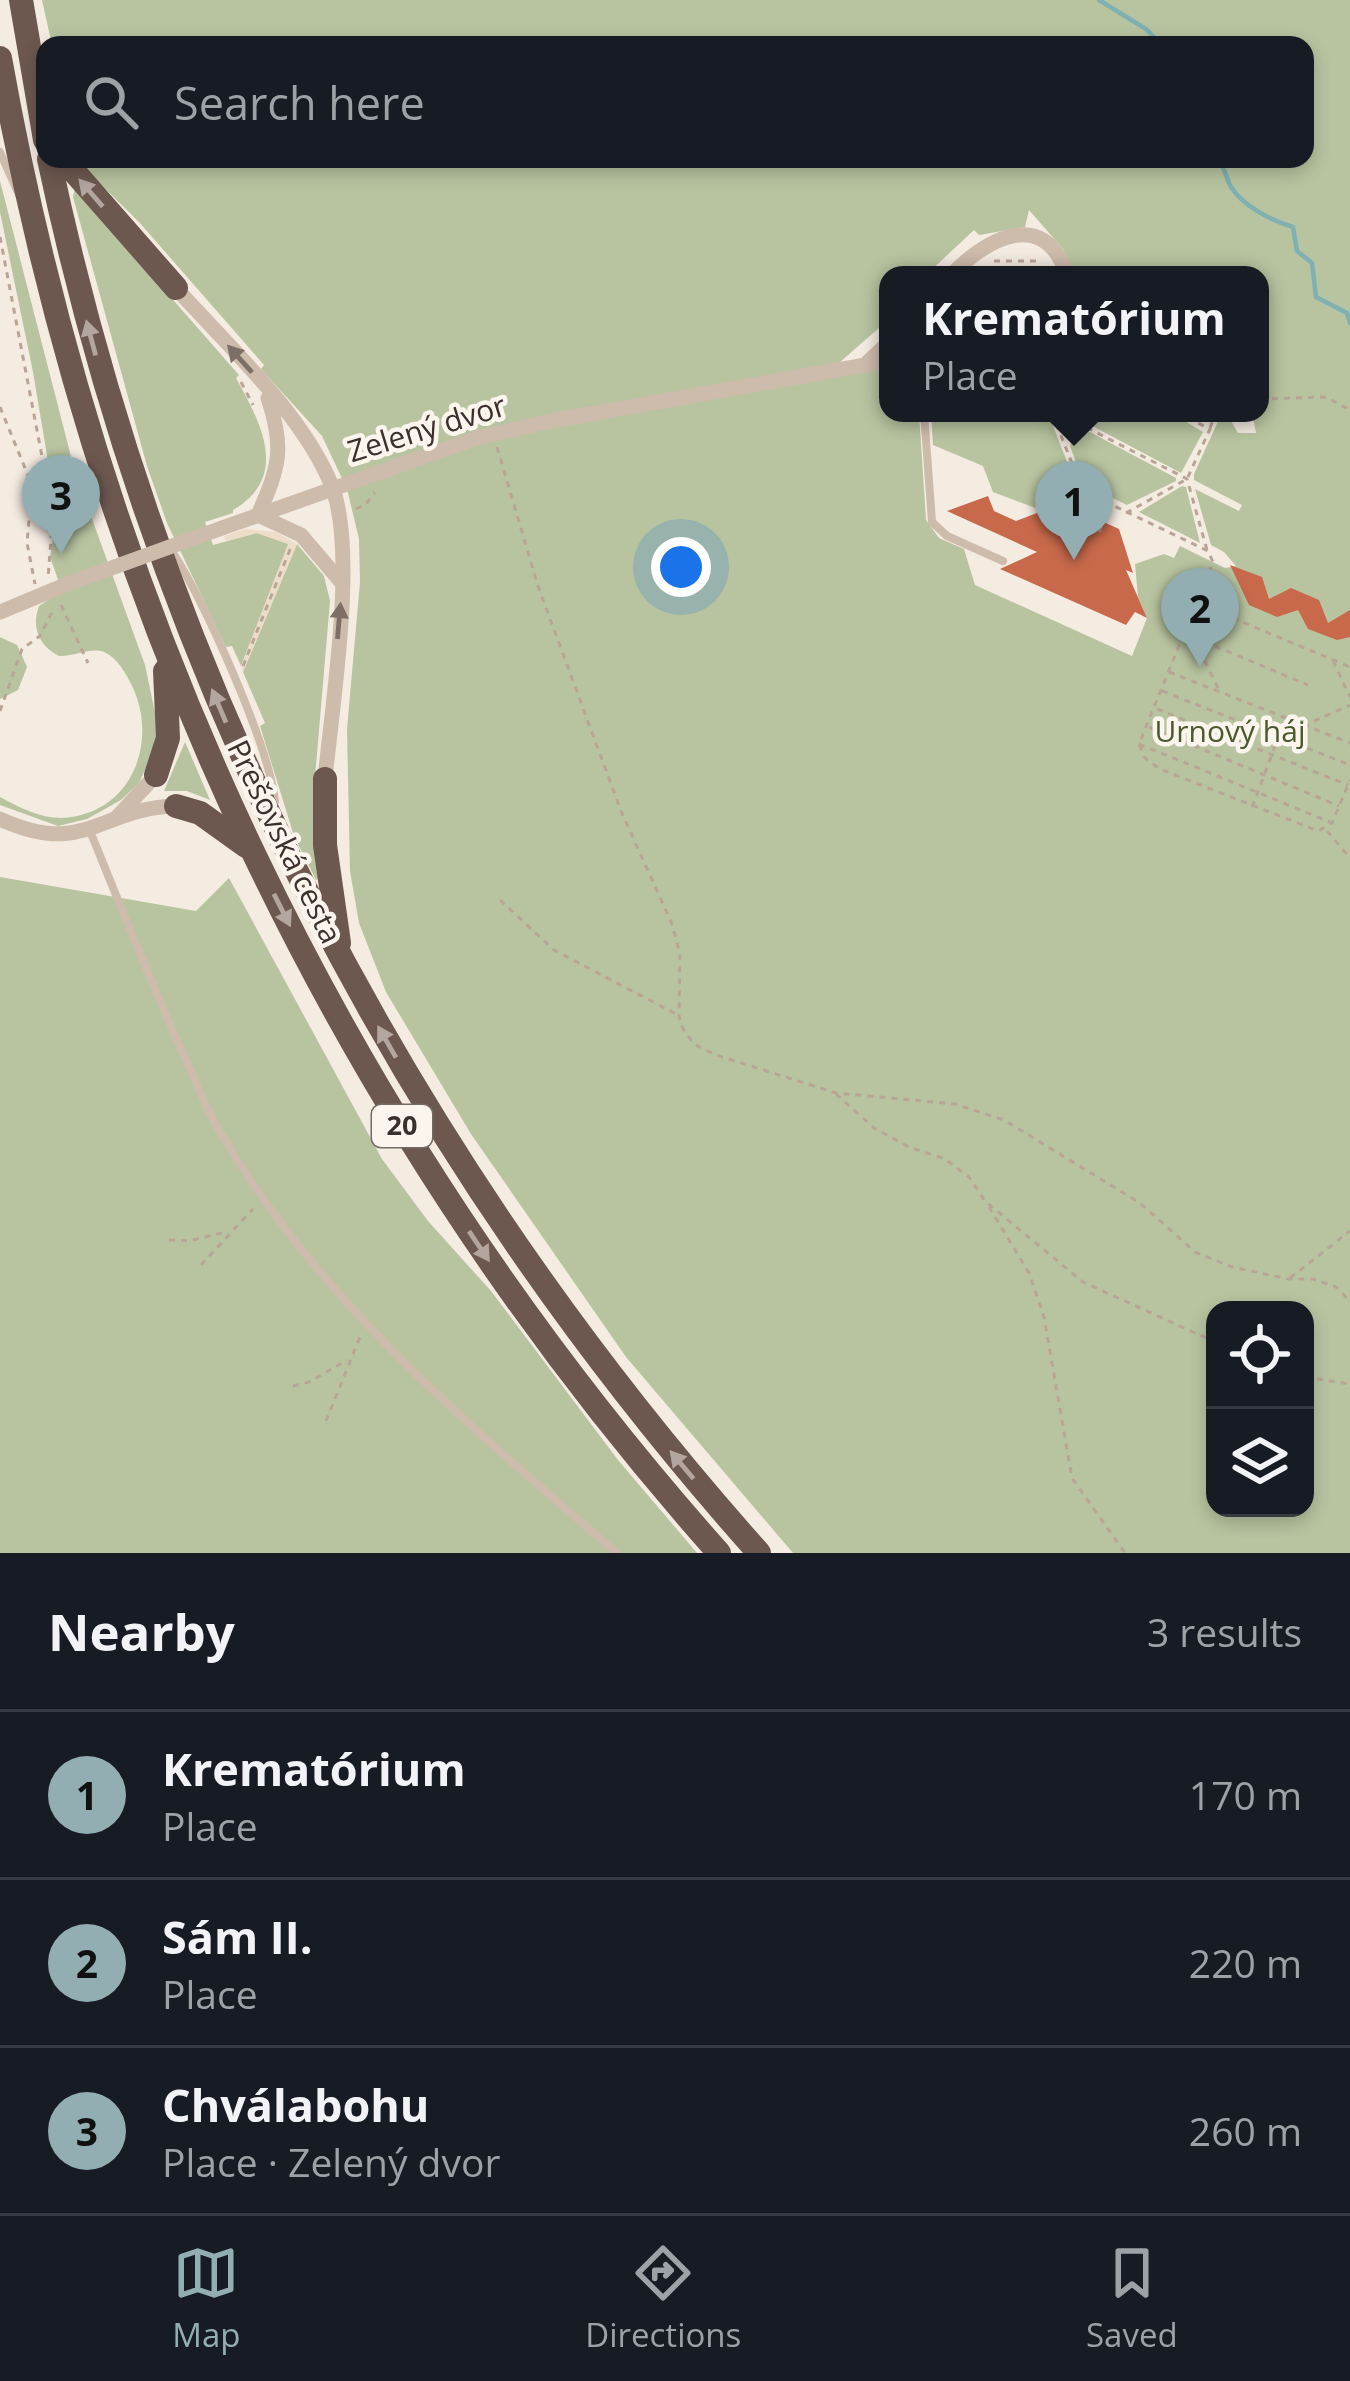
<!DOCTYPE html>
<html lang="en">
<head>
<meta charset="utf-8">
<style>
	:root { --surface:#171b24; --page:#242831; --text:#f1f3f6; --muted:#9ea1a6; --line:#363941; --accent:#92aeb2 }
	body { margin:0; font-family:"Open Sans",sans-serif; background:var(--page); color:var(--text) }
	.controls { position:absolute; right:36px; bottom:36px; display:grid; overflow:hidden; border-radius:24px; box-shadow:0 6px 18px #0003 }
	.controls button { width:108px; height:108px; display:grid; place-items:center; padding:0; border:0; border-bottom:3px solid var(--line); background:var(--surface); color:var(--text); font:60px sans-serif }
	.you { position:absolute; left:681px; top:567px; width:42px; height:42px; margin:-30px; border:9px solid #fff; border-radius:50%; background:#1a73e8; box-shadow:0 0 0 18px #1a73e833 }
	.badge { display:grid; place-items:center; width:78px; height:78px; border-radius:50%; background:var(--accent); color:#111; font-size:39px; font-weight:700 }
	.pin { position:absolute; translate:-50% -99px; filter:drop-shadow(0 3px 6px #0008) }
	.pin::after { content:''; position:absolute; top:63px; width:42px; height:36px; background:inherit; clip-path:polygon(0 0,100% 0,50% 100%) }
	.popup { position:absolute; left:879px; top:266px; width:390px; height:156px; box-sizing:border-box; display:grid; place-content:center; border-radius:24px; background:var(--surface); filter:drop-shadow(0 3px 9px #0005); font-size:39px; white-space:nowrap; color:var(--muted) }
	.popup b { font-size:45px; color:var(--text) }
	.popup::after { content:''; position:absolute; left:50%; top:100%; margin-left:-24px; border:24px solid transparent; border-top-color:var(--surface) }
	.list { margin:0; padding:0; list-style:none }
	h2 { display:flex; justify-content:space-between; align-items:center; height:156px; margin:0; padding:0 48px; font-size:51px }
	h2 small { font-size:39px; font-weight:400; color:var(--muted) }
	.list li { display:grid; grid-template-columns:78px 1fr auto; gap:36px; align-items:center; box-sizing:border-box; height:168px; padding:0 48px; border-top:3px solid var(--line) }
	.list b { display:block; font-size:45px; white-space:nowrap }
	.list p { margin:0; font-size:39px; white-space:nowrap; color:var(--muted) }
	.list em { font-size:39px; font-style:normal; color:var(--muted) }
	.icon { flex:none; width:66px; height:66px; fill:none; stroke:currentColor; stroke-width:2; stroke-linecap:round; stroke-linejoin:round }
	.map { position:relative; flex:none; width:1350px; height:1553px; overflow:hidden }
	.search { position:absolute; background:var(--surface); box-shadow:0 6px 18px #0003; left:36px; right:36px; top:36px; height:132px; display:flex; align-items:center; gap:30px; box-sizing:border-box; padding:0 42px; border-radius:24px; color:var(--muted); font-size:45px }
	.sheet { height:660px; background:var(--surface) }
	nav { display:flex; justify-content:space-around; align-items:center; box-sizing:border-box; height:168px; border-top:3px solid var(--line); background:var(--surface); font-size:33px; color:var(--muted) }
	nav a { display:grid; justify-items:center; gap:6px }
	nav .on { color:var(--accent) }
	.map>svg:first-child { display:block }
	.green { fill:#b8c4a0; fill-rule:evenodd }
	.plaza { fill:#ecdcc8 }
	.lines { fill:none; stroke-linecap:round; stroke-linejoin:round }
	.stream { stroke:#7fb0b2; stroke-width:4.5 }
	.building { fill:#c8694b }
	.path { stroke:#b9a596; stroke-width:3; stroke-dasharray:6 6; stroke-linecap:butt }
	.service { stroke:#cdbbac; stroke-width:8 }
	.minor { stroke:#cdbbac; stroke-width:15 }
	.trunk { stroke:#6c584f; stroke-width:24 }
	.minor-bridge { stroke:#cdbbac; stroke-width:15 }
	.oneway { fill:#b4a69e }
	.oneway2 { fill:#7d6f65 }
	.labels { text-anchor:middle; stroke-width:9; stroke-linejoin:round; paint-order:stroke }
	.shield { fill:#fbf5ee; stroke:#756b66; stroke-width:3 }
	.shield-label { font-size:27px; font-weight:bold; fill:#3b302b }
	.street-label { font-size:30px; fill:#3b302b; stroke:#fbf5ee }
	.park-label { font-size:30px; fill:#4a5a2e; stroke:#fbf5ee }
</style>
</head>
<body>
<div class="map">
<svg width="1350" height="1553" viewBox="0 0 1350 1553">
	<rect width="100%" height="100%" fill="#f4ebe1"/>
	<!-- green -->
	<g class="green">
		<path d="M42 0H1350V1553H793L626 1357 471 1134 386 992 359 923 350 871 347 729 360 582 359 539 347 489 322 436 261 369 264 365 139 222 75 159H1305V45H52ZM1029 210 1063 249 1074 275H1260V413H1252L1256 433H1238L1231 421 1220 417 1194 474V480L1242 505 1239 511 1195 489 1211 545 1224 552 1236 566 1225 568 1180 546 1174 558 1164 554 1135 564 1138 597 1147 618 1132 656 975 585 964 549 939 538 926 520 919 413H888V368L839 363 888 320V275H926L974 230 979 235 1025 227ZM1215 1310H1305V1508H1215Z"/>
		<path d="M0 181 75 472 145 665 160 736 139 783 121 800 87 819 58 826 0 805V797C18 807 40 818 61 818 134 815 161 737 129 680 123 669 116 657 104 652 90 647 74 657 59 656 39 646 31 627 39 606L62 591 50 557 57 515 33 372 0 212Z"/>
		<path d="M75 188 239 375 236 378C260 422 291 476 233 510V513L205 522 213 545 257 533 289 544 241 666 232 646 226 647 167 523 147 466 73 197Z"/>
		<polygon points="931,413 1048,413 1080,495 1046,512 993,492 983,466 933,445"/>
		<polygon points="1083,413 1171,413 1203,432 1181,473 1081,420"/>
		<polygon points="1077,425 1176,478 1176,481 1127,505 1084,484 1070,446"/>
		<polygon points="1182,486 1186,487 1200,543 1139,512"/>
		<polygon points="297,544 324,576 330,601 315,777 319,878 316,880 294,836 260,726 265,723 243,672"/>
		<polygon points="0,637 17,645 27,667 18,690 0,699"/>
		<polygon points="185,742 210,800 187,791 164,791"/>
		<polygon points="0,877 196,911 229,878 382,1159 428,1221 491,1291 618,1460 697,1553 0,1553"/>
	</g>
	<!-- plaza -->
	<polygon class="plaza" points="246,529 276,532 297,544 243,672 241,666 288,544 257,533 226,541 224,536"/>
	<g class="lines">
		<!-- stream -->
		<g class="stream">
			<polyline points="1099,0 1146,29 1162,45"/>
			<path d="M1217 159C1226 169 1225 176 1231 187 1243 206 1272 221 1293 227L1297 251 1312 263 1316 297 1347 313 1350 323"/>
		</g>
	</g>
	<!-- building -->
	<g class="building">
		<polygon points="988,496 994,511 1016,521 1037,513 1067,526 1075,509 1119,529 1133,573 1126,570 1147,618 1135,612 1126,625 1000,569 1037,552 947,511"/>
		<polygon points="1230,565 1262,577 1269,599 1291,588 1319,600 1328,623 1350,610 1350,637 1337,640 1308,629 1298,610 1277,617 1249,605"/>
	</g>
	<g class="lines">
		<!-- path -->
		<g class="path">
			<polyline points="0,237 53,514 48,578"/>
			<polyline points="994,261 1037,261 1038,275"/>
			<polyline points="241,382 253,405"/>
			<polyline points="1260,399 1326,397 1350,410"/>
			<polyline points="0,407 32,485 27,543 35,584"/>
			<polyline points="1052,413 1083,491 1208,551 1213,562 1139,744 1145,758 1160,769 1318,831 1332,823 1350,780"/>
			<polyline points="1074,413 1072,420 1187,479 1207,550"/>
			<polyline points="1210,428 1216,413"/>
			<polyline points="497,447 538,586 621,811 672,924 680,954 679,1016 683,1029 694,1044 716,1055 836,1093 955,1104 1004,1120 1140,1203 1195,1252 1232,1267 1288,1279 1313,1279 1336,1287 1350,1301"/>
			<polyline points="356,509 366,504 375,492"/>
			<polyline points="1126,513 1187,479 1210,429 1178,413"/>
			<polyline points="1099,532 1111,506"/>
			<polyline points="1199,604 1350,667"/>
			<polyline points="61,605 88,663"/>
			<polyline points="1186,631 1193,637 1219,690"/>
			<polyline points="1193,637 1308,685"/>
			<polyline points="1333,661 1350,697"/>
			<polyline points="243,666 291,547"/>
			<polyline points="1169,672 1350,743"/>
			<polyline points="1162,691 1350,765"/>
			<polyline points="1157,709 1348,785"/>
			<polyline points="0,711 22,649 40,636 54,608"/>
			<polyline points="1303,726 1350,705"/>
			<polyline points="1149,727 1339,806"/>
			<polyline points="1139,744 1330,822"/>
			<polyline points="1252,807 1285,720"/>
			<polyline points="1327,831 1350,858"/>
			<polyline points="500,900 554,950 678,1015"/>
			<polyline points="836,1094 874,1128 909,1147 945,1159 969,1177 985,1201 1083,1282 1215,1342"/>
			<polyline points="989,1207 1029,1273 1044,1317 1072,1478 1125,1553"/>
			<polyline points="169,1240 189,1241 226,1232"/>
			<polyline points="201,1265 253,1209"/>
			<polyline points="1290,1278 1350,1231"/>
			<polyline points="1305,1377 1350,1384"/>
			<polyline points="293,1386 309,1382 347,1360"/>
			<polyline points="326,1421 362,1332"/>
		</g>
		<!-- service -->
		<g class="service">
			<polyline points="0,152 19,195"/>
			<polyline points="924,413 932,522 947,536 1003,561"/>
			<path d="M171 550C203 597 269 746 275 801"/>
			<path d="M90 831C121 907 151 983 185 1058 196 1082 206 1108 220 1132 320 1303 470 1426 617 1553"/>
		</g>
		<!-- minor -->
		<g class="minor">
			<path d="M951 275C987 239 1044 206 1067 275"/>
			<path d="M176 288C227 345 301 412 331 484 358 549 332 704 325 779"/>
			<polyline points="867,363 888,343"/>
			<path d="M258 515C279 467 285 449 268 398"/>
			<polyline points="258,515 301,535 342,583"/>
			<polyline points="222,528 477,438 551,421 888,361"/>
			<polyline points="0,612 70,583"/>
			<polyline points="118,816 156,775"/>
			<path d="M0 819C85 858 99 808 176 806"/>
		</g>
		<!-- trunk -->
		<g class="trunk">
			<polyline points="21,0 45,140"/>
			<path d="M0 58C100 618 340 1127 719 1553"/>
			<path d="M49 159C159 680 405 1156 759 1553"/>
			<polyline points="63,159 176,288"/>
			<polyline points="156,775 168,738 165,671"/>
			<polyline points="325,779 325,845 339,943"/>
			<polyline points="176,806 200,813 246,846"/>
		</g>
		<!-- minor-bridge -->
		<polyline class="minor-bridge" points="70,583 222,528"/>
	</g>
	<!-- one-way arrows -->
	<defs><path id="oneway-solid" d="M-6-.8H1V-3.2L6.5 0L1 3.2V.8H-6Z" transform="scale(3)"/></defs>
	<g class="oneway">
		<use href="#oneway-solid" transform="translate(91 193) rotate(-131)"/>
		<use href="#oneway-solid" transform="translate(91 338) rotate(-105)"/>
		<use href="#oneway-solid" transform="translate(219 706) rotate(-113)"/>
		<use href="#oneway-solid" transform="translate(282 910) rotate(63)"/>
		<use href="#oneway-solid" transform="translate(387 1042) rotate(-120)"/>
		<use href="#oneway-solid" transform="translate(479 1246) rotate(56)"/>
		<use href="#oneway-solid" transform="translate(682 1465) rotate(-130)"/>
	</g>
	<g class="oneway2">
		<use href="#oneway-solid" transform="translate(240 359) rotate(-132)"/>
		<use href="#oneway-solid" transform="translate(339 621) rotate(-85)"/>
	</g>
	<g class="labels">
		<!-- shield labels -->
		<rect class="shield" x="372" y="1105" width="60" height="42" rx="9"/>
		<g class="shield-label">
			<text x="402" y="1135">20</text>
		</g>
		<!-- street labels -->
		<g class="street-label">
			<text transform="translate(427 429) rotate(-17)" y="10">Zelený dvor</text>
			<text transform="translate(284 842) rotate(64)" y="10">Prešovská cesta</text>
		</g>
		<!-- park labels -->
		<g class="park-label">
			<text x="1230" y="742">Urnový háj</text>
		</g>
	</g>
</svg>
<div class="controls">
<button><svg class="icon" aria-label="locate" viewBox="0 0 24 24"><circle cx="12" cy="12" r="6"/><path d="M12 2v4M12 18v4M2 12h4M18 12h4"/></svg></button>
<button><svg class="icon" aria-label="layers" viewBox="0 0 24 24"><path d="M12 4l9 5-9 5-9-5zM3 14l9 5 9-5"/></svg></button>
</div>
<div class="you"></div>
<div class="pin badge" style="left:1074px;top:560px">1</div>
<div class="popup"><b>Krematórium</b>Place</div>
<div class="pin badge" style="left:1200px;top:667px">2</div>
<div class="pin badge" style="left:61px;top:554px">3</div>
<div class="search"><svg class="icon" aria-label="search" viewBox="0 0 24 24"><circle cx="10" cy="10" r="6"/><path d="M15 15l6 6"/></svg>Search here</div>
</div>
<section class="sheet">
<h2>Nearby<small>3 results</small></h2>
<ul class="list">
<li><span class="badge">1</span><div><b>Krematórium</b><p>Place</p></div><em>170 m</em></li>
<li><span class="badge">2</span><div><b>Sám II.</b><p>Place</p></div><em>220 m</em></li>
<li><span class="badge">3</span><div><b>Chválabohu</b><p>Place · Zelený dvor</p></div><em>260 m</em></li>
</ul>
</section>
<nav>
<a class="on"><svg class="icon" aria-label="map" viewBox="0 0 24 24"><path d="M3 6l6-2 6 2 6-2v14l-6 2-6-2-6 2zM9 4v14M15 6v14"/></svg>Map</a>
<a><svg class="icon" aria-label="directions" viewBox="0 0 24 24"><path d="M12 3l9 9-9 9-9-9zM9 14v-3h6M13 9l2 2-2 2"/></svg>Directions</a>
<a><svg class="icon" aria-label="saved" viewBox="0 0 24 24"><path d="M7 4h10v16l-5-4-5 4z"/></svg>Saved</a>
</nav>
</body>
</html>
